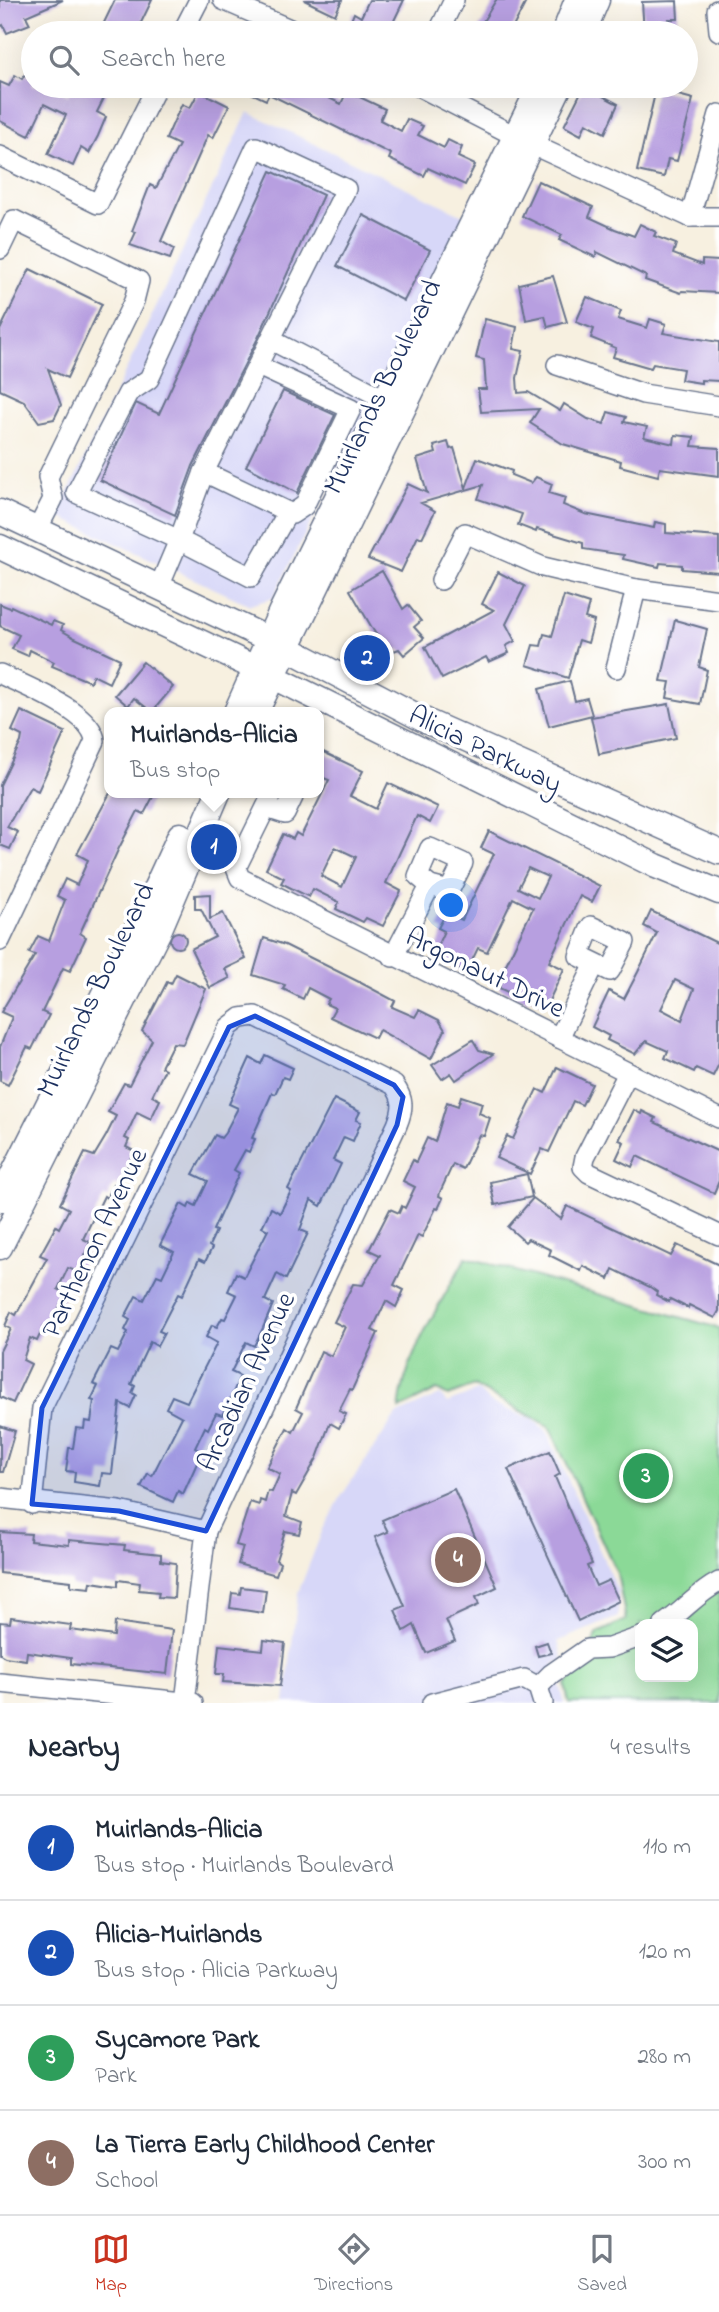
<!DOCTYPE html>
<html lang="en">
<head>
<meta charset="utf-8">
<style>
	:root { --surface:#fff; --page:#f2f2f3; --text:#1f2937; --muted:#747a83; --line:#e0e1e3; --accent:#c8321e }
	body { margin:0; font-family:"Indie Flower",sans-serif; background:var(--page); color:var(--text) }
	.controls { position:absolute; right:21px; bottom:21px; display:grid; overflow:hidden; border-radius:14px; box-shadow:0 7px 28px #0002 }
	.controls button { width:63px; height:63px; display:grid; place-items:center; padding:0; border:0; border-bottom:2px solid var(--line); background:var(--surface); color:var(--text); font:35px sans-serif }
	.you { position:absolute; left:452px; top:906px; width:24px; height:24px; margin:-18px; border:5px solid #fff; border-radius:50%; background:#1a73e8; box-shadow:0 0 0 10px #1a73e833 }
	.badge { display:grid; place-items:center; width:46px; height:46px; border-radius:50%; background:var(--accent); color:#fff; font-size:23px; font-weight:700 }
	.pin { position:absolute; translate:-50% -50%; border:4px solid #fff; box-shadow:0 2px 7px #0006 }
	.popup { position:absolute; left:104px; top:707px; width:220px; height:91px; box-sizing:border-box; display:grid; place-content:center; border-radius:14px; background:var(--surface); filter:drop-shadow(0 2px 5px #0005); font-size:23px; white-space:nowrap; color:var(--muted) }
	.popup b { font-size:26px; color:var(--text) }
	.popup::after { content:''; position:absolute; left:50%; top:100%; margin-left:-14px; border:14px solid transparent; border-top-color:var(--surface) }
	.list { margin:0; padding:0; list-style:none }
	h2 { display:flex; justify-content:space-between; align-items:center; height:91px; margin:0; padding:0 28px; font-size:30px }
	h2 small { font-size:23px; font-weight:400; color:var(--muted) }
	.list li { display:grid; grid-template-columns:46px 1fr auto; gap:21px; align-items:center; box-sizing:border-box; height:105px; padding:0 28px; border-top:2px solid var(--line) }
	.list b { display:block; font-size:26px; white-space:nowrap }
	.list p { margin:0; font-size:23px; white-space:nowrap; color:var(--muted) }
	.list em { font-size:23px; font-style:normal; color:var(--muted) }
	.icon { flex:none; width:38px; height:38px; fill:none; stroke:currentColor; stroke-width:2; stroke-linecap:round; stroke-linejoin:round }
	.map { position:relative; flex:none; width:719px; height:1703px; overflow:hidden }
	.search { position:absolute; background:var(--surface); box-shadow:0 7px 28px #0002; left:21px; right:21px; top:21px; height:77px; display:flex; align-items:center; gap:18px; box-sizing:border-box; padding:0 24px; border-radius:38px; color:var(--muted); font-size:26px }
	.sheet { height:511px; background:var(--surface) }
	nav { display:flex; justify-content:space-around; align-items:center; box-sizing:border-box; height:98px; border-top:2px solid var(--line); background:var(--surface); font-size:19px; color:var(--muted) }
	nav a { display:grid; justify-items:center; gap:4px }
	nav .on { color:var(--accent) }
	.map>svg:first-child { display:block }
	.built { fill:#d7d7f8 }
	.green { fill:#8bd997; stroke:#53847a; stroke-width:2; fill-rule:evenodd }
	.building { fill:#b79fe0; fill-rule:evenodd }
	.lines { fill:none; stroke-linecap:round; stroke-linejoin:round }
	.minor-casing { stroke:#68738c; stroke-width:22 }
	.major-casing { stroke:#68738c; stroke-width:27 }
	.minor { stroke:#fff; stroke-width:19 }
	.major { stroke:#fff; stroke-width:24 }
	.marked { fill:#1d4ed8; fill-opacity:0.2; stroke:#1d4ed8; stroke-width:5; stroke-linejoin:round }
	.labels { text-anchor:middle; stroke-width:7; stroke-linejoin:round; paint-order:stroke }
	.street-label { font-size:28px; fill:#1b2f5e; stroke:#fff }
</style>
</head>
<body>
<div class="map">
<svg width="719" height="1703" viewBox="0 0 719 1703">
	<rect width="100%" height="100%" fill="#fff"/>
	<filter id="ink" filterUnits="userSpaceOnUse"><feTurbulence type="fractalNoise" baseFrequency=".0143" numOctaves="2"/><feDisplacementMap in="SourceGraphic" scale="14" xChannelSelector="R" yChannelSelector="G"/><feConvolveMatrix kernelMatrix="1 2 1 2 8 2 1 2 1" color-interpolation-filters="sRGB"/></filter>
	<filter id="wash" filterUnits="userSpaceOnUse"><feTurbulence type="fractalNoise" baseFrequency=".00686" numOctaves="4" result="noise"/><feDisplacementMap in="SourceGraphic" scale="28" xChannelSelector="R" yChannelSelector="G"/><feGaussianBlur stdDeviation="1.57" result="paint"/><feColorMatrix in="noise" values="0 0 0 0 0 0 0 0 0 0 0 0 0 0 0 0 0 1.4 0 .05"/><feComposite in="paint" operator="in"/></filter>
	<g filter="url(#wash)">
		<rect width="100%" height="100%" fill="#f7f0e0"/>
		<!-- built -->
		<g class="built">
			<polygon points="248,112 465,216 273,598 250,605 57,516"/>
			<polygon points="478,1391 493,1404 532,1419 546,1430 618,1591 618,1617 558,1641 563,1660 554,1664 565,1703 285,1703 298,1593 323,1529 342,1495 396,1415 440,1395 447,1403"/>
		</g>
		<!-- green -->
		<path class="green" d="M466 1257 719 1328V1703H569L565 1685 582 1663 598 1633 626 1620 617 1573 549 1426 474 1386 448 1396 437 1390 399 1409C405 1353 440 1306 466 1257ZM640 1624H693V1677H640Z"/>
		<g id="blocks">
			<!-- building -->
			<g class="building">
				<polygon points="0,0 63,0 26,16 30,24 7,33 3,25 0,27"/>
				<polygon points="115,0 152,0 136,33 99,33"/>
				<polygon points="304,0 342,0 335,15"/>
				<polygon points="369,0 404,0 388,33 359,33 348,28 354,13 361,17"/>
				<polygon points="496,0 527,0 510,33 476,33"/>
				<polygon points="677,1 678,19 669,19 670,33 644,33 642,2"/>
				<polygon points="25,74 33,78 33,86 48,86 68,95 72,86 110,86 97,112 106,117 98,136 89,153 81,148 73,166 48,154 66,115 44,104 29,136 0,121 0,82 9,86 15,75 22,79"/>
				<polygon points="236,86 321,86 317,92 341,104 347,91 385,109 380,120 401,131 407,119 423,126 418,135 444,148 448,140 462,147 458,157 475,165 465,185 428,168 424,176 389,159 391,154 269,94 266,100"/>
				<polygon points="584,86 618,104 605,133 586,123 581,135 564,126"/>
				<polygon points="656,89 693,99 677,161 668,159 664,177 637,171"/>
				<polygon points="199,91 229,106 213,138 208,135 161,241 174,249 170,259 130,245 136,232 132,231 150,185 156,188 179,145 166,139 174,121 182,104 190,108"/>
				<polygon points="271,171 323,195 258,338 193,466 175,515 100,480 136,403 159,414"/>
				<polygon points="538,181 593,207 589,217 615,229 634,236 640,224 656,232 654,236 676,244 673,254 702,265 702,260 719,261 719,293 682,291 681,293 645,280 646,276 597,252 595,257 559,240 562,235 522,216"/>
				<polygon points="363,215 430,250 404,301 337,266"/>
				<polygon points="30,269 102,304 67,378 48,369 61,405 54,419 39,422 24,401 0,390 0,330"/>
				<polygon points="553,276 567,322 548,327 545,316 526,320 519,284"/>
				<polygon points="587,297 621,311 618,319 647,328 650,319 666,324 663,333 719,342 719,381 701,380 701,383 681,380 683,369 653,364 651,368 613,357 616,348 591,338 594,329 576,322"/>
				<polygon points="485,319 517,327 513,349 523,351 517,378 518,393 528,392 560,411 564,404 588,419 604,424 608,412 626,417 624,422 647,427 644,437 674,444 675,435 694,437 692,446 719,448 719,476 660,468 658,476 620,466 621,461 563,444 530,423 539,409 481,412 478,389 486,389 484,360 476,358"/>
				<polygon points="283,391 335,415 297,493 246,466"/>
				<polygon points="448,442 450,449 454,448 466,488 477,458 512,471 511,475 531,483 536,477 552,484 549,493 565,498 563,505 585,514 654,528 655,522 666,524 666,533 719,537 719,572 682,569 682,565 660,563 659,567 623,559 624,555 583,549 583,543 537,529 536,532 518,525 522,514 478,499 483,485 421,503 435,511 422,538 418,536 401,572 368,559 408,484 427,493 417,459 436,453 434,446"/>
				<polygon points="382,571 403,609 408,605 421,621 414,627 424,638 404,655 399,649 391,652 375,633 350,590"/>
				<polygon points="498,572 525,586 506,624 515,641 506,646 509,653 489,662 486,657 442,679 425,647 494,610 482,604"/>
				<polygon points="564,596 589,604 585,618 594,621 588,643 579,640 568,678 527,665 533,645 541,646 544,634 552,636"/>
				<polygon points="0,604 10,608 11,606 51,625 53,621 63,625 61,630 75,638 120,659 109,683 93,675 90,682 52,666 54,662 30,650 28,656 12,649 19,635 0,626"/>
				<polygon points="675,620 707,629 699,667 707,670 700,704 667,698 670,682 661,681"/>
				<polygon points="143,662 173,687 152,712 134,698 128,706 115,695"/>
				<polygon points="570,681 575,701 587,698 592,715 549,726 539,689"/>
				<polygon points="669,704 676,738 599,754 591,717"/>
				<polygon points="21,711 65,732 38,791 30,787 7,827 18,832 10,849 0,845 0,785 21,742 22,736 12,731"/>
				<path d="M319 750 363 771 350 796 376 809 388 783 438 807 430 823 417 816 400 852 386 883 401 891 383 926 366 918 363 922 336 909 339 902 313 889 309 897 281 883 284 878 266 869 283 834 293 839 296 833 301 836 329 780 321 777 323 772 319 770ZM335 847 356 857 342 887 321 876Z"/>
				<polygon points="110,793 155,793 144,814 138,811 118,850 80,933 86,937 70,971 63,968 42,1012 49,1015 32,1049 27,1047 8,1085 0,1081 0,1047 12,1017 1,1012 35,955 29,953 38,936 49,941 65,900 57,896 65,879 77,885 88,860 77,854"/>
				<path d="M489 831 600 886 592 902 580 896 549 962 564 969 547 1005 529 997 527 1001 499 988 502 980 499 979 533 908 513 898 487 952 478 948 466 973 432 957 444 931 438 928 446 913 462 920 494 854 481 848ZM528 868 548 877 538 898 518 888Z"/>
				<polygon points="210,894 210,919 223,913 246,959 225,969 230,978 210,988 191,949 215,937 201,909 195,909 195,895"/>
				<path d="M651 911 719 944V1064L713 1076 696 1068 694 1072 665 1058 668 1051 646 1041 635 1054 607 1040 609 1036 592 1027 609 991 624 999 638 972 657 933 644 926ZM675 980 694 989 682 1020 661 1009Z"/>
				<circle cx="178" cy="940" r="8"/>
				<polygon points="264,938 285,945 361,983 395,1001 392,1007 415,1017 419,1010 439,1020 445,1030 431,1059 379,1030 375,1038 330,1017 335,1008 326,1004 329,999 308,988 303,999 283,989 285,985 253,975"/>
				<polygon points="176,974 206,989 183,1044 173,1043 161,1067 165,1069 152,1096 160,1100 151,1119 137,1112 125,1138 129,1140 126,1147 134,1151 118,1186 114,1184 107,1198 104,1196 83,1239 90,1242 78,1272 68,1268 58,1289 65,1293 51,1328 44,1326 37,1341 30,1338 23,1360 31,1364 13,1403 0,1397 0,1351 11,1329 5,1326 11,1312 16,1315 47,1258 40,1255 56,1226 59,1228 69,1209 60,1204 85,1153 94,1156 106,1136 116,1116 108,1112 124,1083 129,1085 152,1040 142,1031 167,982 171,984"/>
				<polygon points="473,1040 479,1050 493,1054 456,1080 451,1073 442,1079 432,1065"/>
				<polygon points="265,1055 293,1068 288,1079 283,1077 275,1094 272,1093 252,1138 255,1139 249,1152 245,1150 234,1170 239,1173 213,1230 216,1231 209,1246 212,1248 205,1262 199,1259 182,1296 178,1294 159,1331 164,1333 157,1346 150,1342 141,1361 131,1384 135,1386 132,1393 136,1395 130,1408 120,1403 112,1474 102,1473 100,1486 74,1482 75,1472 66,1471 69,1448 73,1448 76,1428 84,1429 85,1421 91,1422 94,1401 91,1400 98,1386 93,1384 111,1349 118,1352 128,1332 125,1330 130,1320 125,1317 136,1296 144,1300 157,1275 162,1277 174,1252 160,1245 181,1204 188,1208 190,1203 196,1206 208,1181 193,1174 215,1135 221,1138 225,1133 238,1108 229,1104 250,1058 261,1064"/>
				<polygon points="557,1067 592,1084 582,1105 573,1101 549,1152 542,1149 530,1174 496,1158 507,1136 513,1139 537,1089 545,1093"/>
				<polygon points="461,1096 482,1103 479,1113 490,1118 484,1136 479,1135 463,1169 453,1164 440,1192 439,1196 443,1198 438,1209 436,1208 422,1237 418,1235 394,1285 404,1290 396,1307 386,1301 372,1330 378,1333 352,1390 350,1389 339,1411 346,1414 339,1428 330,1423 317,1458 296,1495 292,1493 286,1516 302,1522 299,1534 285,1531 276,1560 280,1563 276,1575 238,1564 243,1547 236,1545 250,1502 259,1505 260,1500 265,1502 268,1491 272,1492 280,1474 267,1467 287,1428 293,1432 303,1412 296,1408 321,1351 331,1356 345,1327 334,1322 353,1284 363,1285 380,1255 369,1250 390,1209 399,1213 402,1206 405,1208 415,1187 403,1181 413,1160 416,1162 427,1138 435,1142 447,1102 458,1106"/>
				<polygon points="334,1099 360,1112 356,1120 361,1122 353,1141 344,1137 333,1160 341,1164 321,1206 311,1200 300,1230 308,1233 286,1279 277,1274 265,1300 273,1304 263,1328 254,1346 246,1342 231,1372 240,1376 230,1400 222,1415 216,1413 208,1429 205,1427 195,1448 202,1452 193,1472 183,1494 178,1491 173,1502 141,1487 148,1473 152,1476 182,1417 166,1408 172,1396 187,1402 217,1343 206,1337 212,1325 217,1327 222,1318 225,1319 237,1295 228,1291 236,1273 244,1277 268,1230 262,1227 271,1208 280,1213 291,1191 288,1189"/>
				<polygon points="634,1110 641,1114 642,1111 656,1118 654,1122 719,1152 719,1181 714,1193 637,1156 632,1167 616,1159 624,1142 619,1140"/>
				<polygon points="527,1174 532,1197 495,1205 490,1182"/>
				<polygon points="533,1198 561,1219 567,1206 671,1256 677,1245 719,1265 719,1311 715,1318 689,1305 688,1308 670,1299 669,1302 656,1295 657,1292 650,1287 613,1269 609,1279 583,1266 581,1271 549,1255 551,1250 528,1239 525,1242 508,1227"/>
				<polygon points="0,1426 15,1431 3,1472 0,1472"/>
				<polygon points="550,1451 560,1474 555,1477 592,1564 587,1566 596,1586 609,1580 619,1601 578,1621 508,1469"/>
				<polygon points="454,1489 497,1587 476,1597 479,1605 446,1620 455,1641 426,1653 414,1625 404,1631 395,1610 405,1606 375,1537 388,1532 382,1520"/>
				<polygon points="0,1532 31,1534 30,1541 69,1545 69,1540 102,1543 125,1545 124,1550 161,1554 161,1561 176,1563 174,1598 158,1597 159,1592 139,1590 140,1583 118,1580 118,1586 91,1582 90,1588 71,1586 71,1581 0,1573"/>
				<polygon points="241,1587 266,1590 263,1613 230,1608 232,1593 240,1594"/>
				<polygon points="11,1617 71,1625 70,1630 114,1636 115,1622 172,1630 167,1674 71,1664 71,1658 27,1652 26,1660 5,1657 0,1654 0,1622 10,1623"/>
				<polygon points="264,1640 285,1643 280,1686 223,1682 224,1674 216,1674 219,1645 263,1650"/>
				<polygon points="547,1642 551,1653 538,1656 535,1646"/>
			</g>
		</g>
	</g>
	<g filter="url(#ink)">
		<use href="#blocks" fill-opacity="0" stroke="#68738c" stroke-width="2"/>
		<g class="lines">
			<defs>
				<g id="minor">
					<polyline points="223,0 299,33"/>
					<polyline points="717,10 719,31"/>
					<polyline points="182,33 199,0"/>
					<polyline points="438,33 454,0"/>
					<polyline points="418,86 533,145 690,217 719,217"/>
					<polyline points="0,156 98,204 157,86"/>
					<polyline points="690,217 719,114"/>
					<polyline points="0,249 14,220 139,281 134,301 48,477 53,499 37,530"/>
					<polyline points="271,340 396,405"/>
					<polyline points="557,365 643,394 719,406"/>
					<polyline points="204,472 292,514 304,506 351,409 258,366"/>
					<polyline points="441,580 465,533 543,567 636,589 719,600"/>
					<polyline points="159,587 179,540 76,493 128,393 149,379 256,147 346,189 204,472 179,540 251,577 288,512"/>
					<polyline points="616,668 636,589"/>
					<path d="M0 674C25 686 93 712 95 741L0 941"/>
					<polyline points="273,793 236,868 240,878 719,1118"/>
					<polyline points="266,808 285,814 295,793"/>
					<polygon points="430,848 463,863 449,891 430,886 418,876"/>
					<polygon points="591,926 625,942 610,971 579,956"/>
					<polyline points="393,957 430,886"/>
					<polyline points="559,1038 594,966"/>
					<polyline points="628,1073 585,1157 583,1167 589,1173 719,1235"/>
					<polyline points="0,1498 119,1511 206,1531"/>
					<path d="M32 1504 42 1408 229 1027 241 1018 255 1016 394 1085C404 1099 404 1108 397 1125L206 1531 185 1702"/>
					<path d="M664 1624C685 1610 696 1594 719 1582"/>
					<polyline points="0,1683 193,1703"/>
					<polyline points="538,1687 551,1674 587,1649 609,1648 640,1637"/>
					<polyline points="432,1703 524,1679 538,1687 543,1703"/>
				</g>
				<g id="major">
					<polyline points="564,33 577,0"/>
					<polyline points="583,33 597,0"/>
					<polyline points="0,512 285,647 428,722 719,852"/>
					<polyline points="0,547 272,676 656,866 719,892"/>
					<polyline points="236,712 281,611 540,86"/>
					<polyline points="256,712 560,86"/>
					<polyline points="0,1200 140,922 180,835"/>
					<polyline points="0,1247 159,931 218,793"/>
				</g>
			</defs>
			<!-- minor casing -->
			<use href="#minor" class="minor-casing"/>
			<!-- major casing -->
			<use href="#major" class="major-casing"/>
			<!-- minor -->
			<use href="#minor" class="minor"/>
			<!-- major -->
			<use href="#major" class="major"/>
		</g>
	</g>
	<!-- marked area -->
	<path class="marked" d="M255 1016 394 1085 403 1097 397 1125 206 1531 119 1511 32 1504 42 1408 229 1027Z"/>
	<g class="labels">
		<!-- street labels -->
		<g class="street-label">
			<text transform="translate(381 386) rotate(-64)" y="10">Muirlands Boulevard</text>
			<text transform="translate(486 748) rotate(26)" y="10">Alicia Parkway</text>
			<text transform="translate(486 971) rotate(26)" y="10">Argonaut Drive</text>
			<text transform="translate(94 989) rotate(-64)" y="10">Muirlands Boulevard</text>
			<text transform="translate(93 1242) rotate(-64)" y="10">Parthenon Avenue</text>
			<text transform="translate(245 1381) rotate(-65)" y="10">Arcadian Avenue</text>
		</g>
	</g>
</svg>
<div class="controls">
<button><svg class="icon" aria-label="layers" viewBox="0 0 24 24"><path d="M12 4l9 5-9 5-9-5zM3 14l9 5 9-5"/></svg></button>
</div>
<div class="you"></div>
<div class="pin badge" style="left:214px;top:847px;background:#1a4fb4">1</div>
<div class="popup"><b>Muirlands-Alicia</b>Bus stop</div>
<div class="pin badge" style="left:367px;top:658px;background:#1a4fb4">2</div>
<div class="pin badge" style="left:646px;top:1476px;background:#2e9e5b">3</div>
<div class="pin badge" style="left:458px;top:1560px;background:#8d6e63">4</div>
<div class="search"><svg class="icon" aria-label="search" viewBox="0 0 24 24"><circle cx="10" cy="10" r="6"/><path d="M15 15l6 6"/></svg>Search here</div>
</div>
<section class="sheet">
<h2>Nearby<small>4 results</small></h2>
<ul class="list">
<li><span class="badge" style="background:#1a4fb4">1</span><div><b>Muirlands-Alicia</b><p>Bus stop · Muirlands Boulevard</p></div><em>110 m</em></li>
<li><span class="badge" style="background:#1a4fb4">2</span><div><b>Alicia-Muirlands</b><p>Bus stop · Alicia Parkway</p></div><em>120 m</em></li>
<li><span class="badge" style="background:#2e9e5b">3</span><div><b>Sycamore Park</b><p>Park</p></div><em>280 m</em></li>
<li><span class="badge" style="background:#8d6e63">4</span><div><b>La Tierra Early Childhood Center</b><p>School</p></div><em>300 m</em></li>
</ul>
</section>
<nav>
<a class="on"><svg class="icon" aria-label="map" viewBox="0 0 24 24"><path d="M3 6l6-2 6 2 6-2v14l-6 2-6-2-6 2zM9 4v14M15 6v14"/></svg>Map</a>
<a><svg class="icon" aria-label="directions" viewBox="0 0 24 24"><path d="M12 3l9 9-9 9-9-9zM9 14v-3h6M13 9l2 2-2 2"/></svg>Directions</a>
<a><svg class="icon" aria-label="saved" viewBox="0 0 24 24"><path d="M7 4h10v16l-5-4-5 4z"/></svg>Saved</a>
</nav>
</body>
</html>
